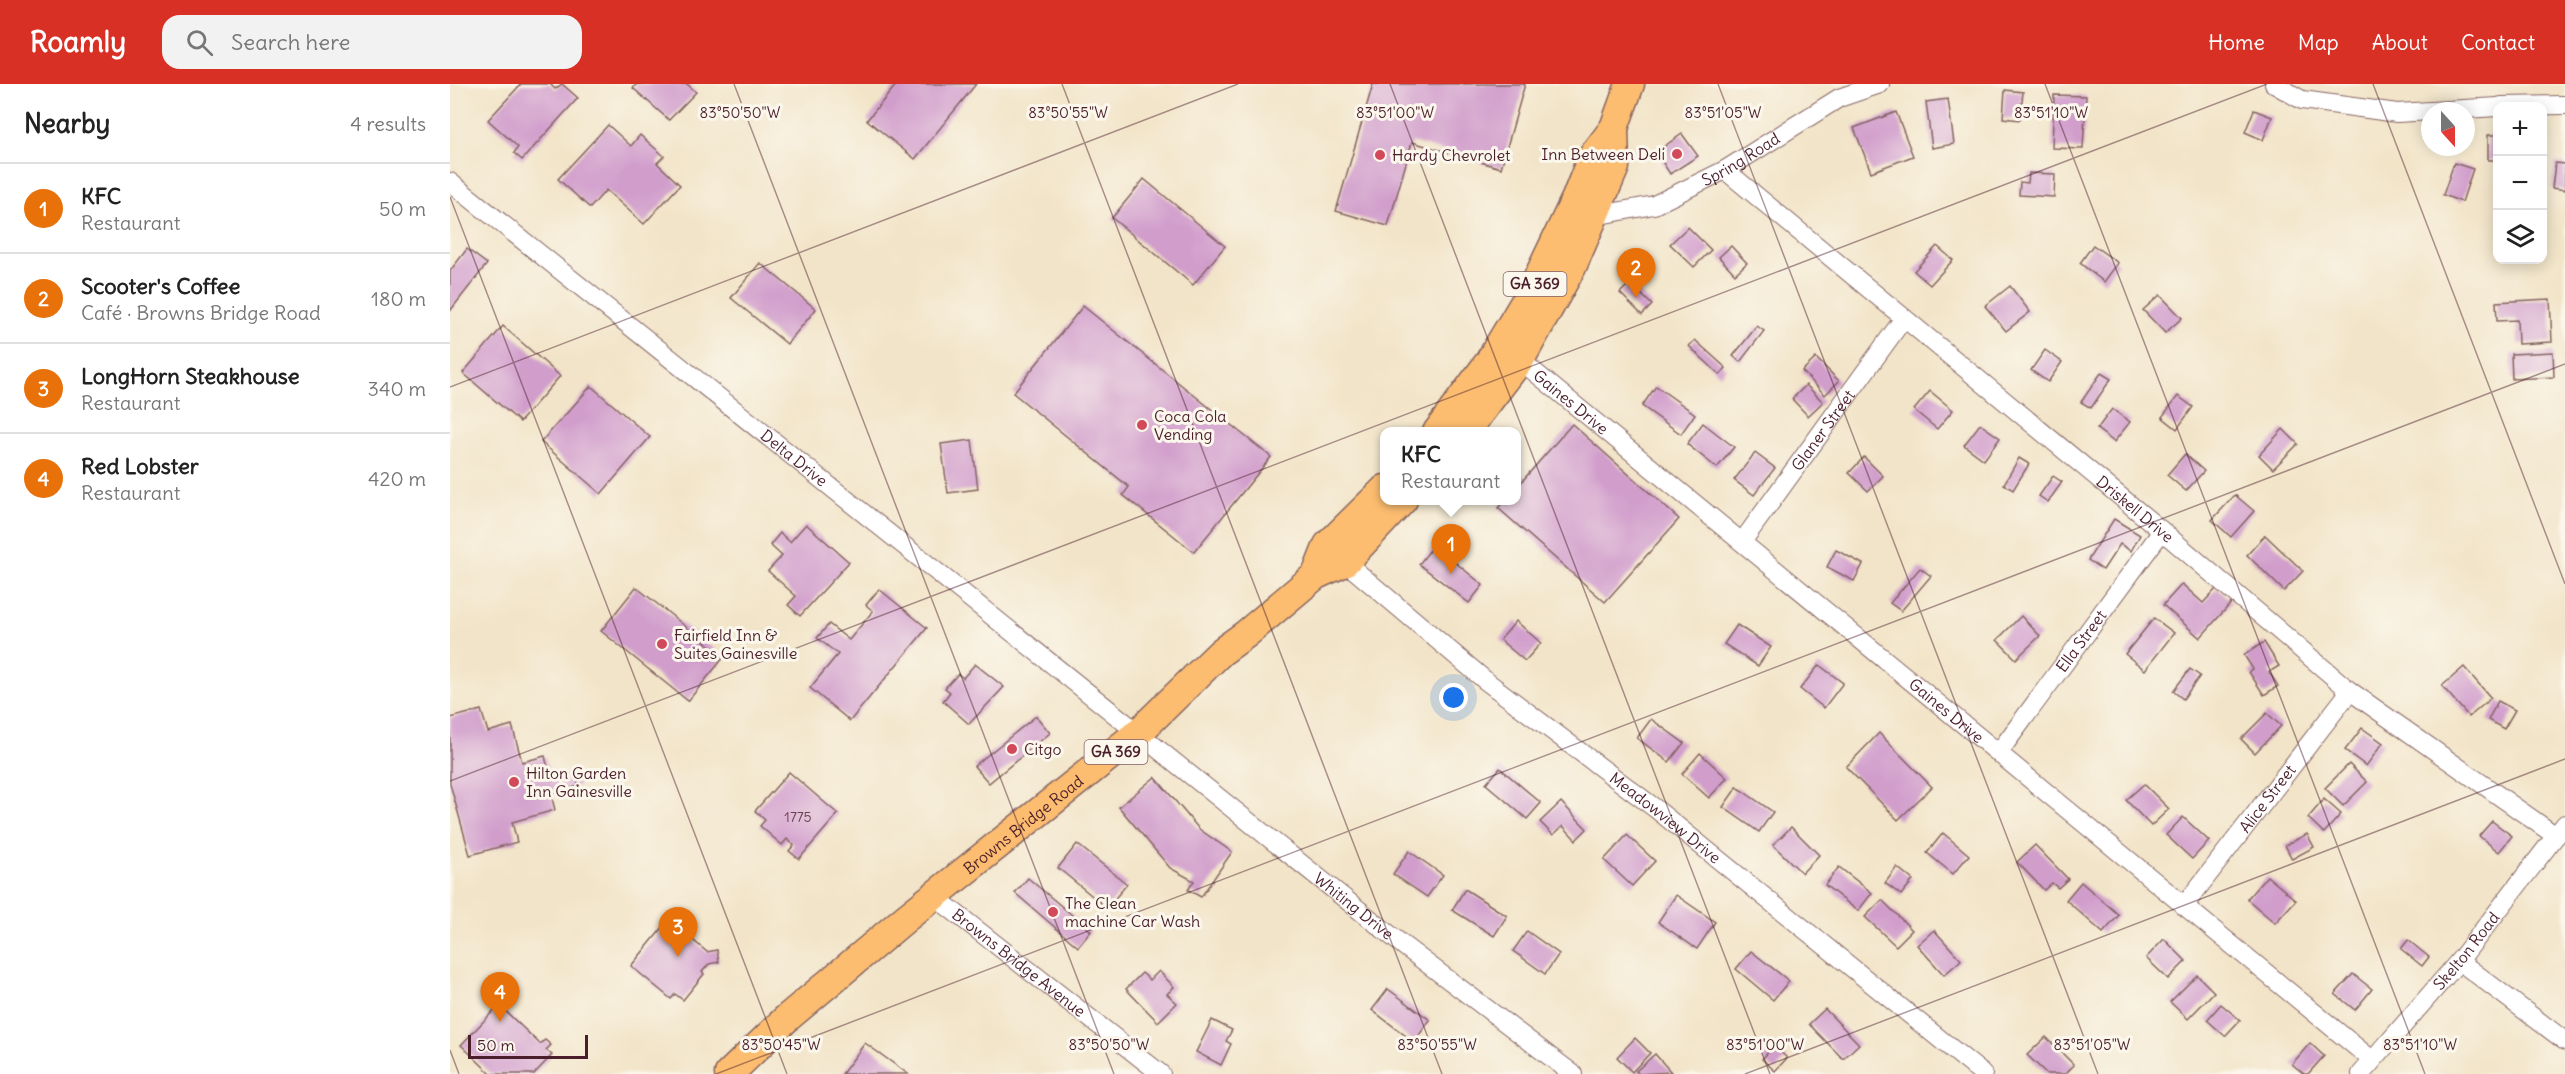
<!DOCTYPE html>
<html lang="en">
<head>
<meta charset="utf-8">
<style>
	:root { --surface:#fff; --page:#f2f2f2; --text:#222; --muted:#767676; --line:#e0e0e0; --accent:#d93025 }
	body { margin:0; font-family:Delius,sans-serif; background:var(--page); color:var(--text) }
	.controls { position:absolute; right:18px; top:18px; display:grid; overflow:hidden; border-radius:12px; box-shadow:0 3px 15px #0003 }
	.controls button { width:54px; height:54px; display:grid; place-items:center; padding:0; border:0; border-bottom:2px solid var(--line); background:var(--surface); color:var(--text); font:30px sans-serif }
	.compass { position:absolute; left:1971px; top:18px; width:54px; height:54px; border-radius:50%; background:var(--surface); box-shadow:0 3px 15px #0003; rotate:159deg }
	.scale { position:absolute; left:18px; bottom:15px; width:120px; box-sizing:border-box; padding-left:6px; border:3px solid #4a1f2b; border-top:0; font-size:16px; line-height:21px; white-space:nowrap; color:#4a1f2b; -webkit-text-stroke:4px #fbf7ec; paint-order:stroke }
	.you { position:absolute; left:1004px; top:614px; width:21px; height:21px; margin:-15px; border:4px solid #fff; border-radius:50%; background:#1a73e8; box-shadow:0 0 0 9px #1a73e833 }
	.badge { display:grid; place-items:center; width:39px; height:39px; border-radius:50%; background:var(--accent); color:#fff; font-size:20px; font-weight:700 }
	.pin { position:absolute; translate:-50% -50px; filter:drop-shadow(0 2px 3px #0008) }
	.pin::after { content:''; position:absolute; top:32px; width:21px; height:18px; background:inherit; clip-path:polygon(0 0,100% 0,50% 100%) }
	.popup { position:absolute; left:930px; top:343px; width:141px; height:78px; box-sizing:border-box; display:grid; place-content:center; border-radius:12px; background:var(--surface); filter:drop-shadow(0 2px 4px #0005); font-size:20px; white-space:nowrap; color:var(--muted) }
	.popup b { font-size:22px; color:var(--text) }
	.popup::after { content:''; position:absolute; left:50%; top:100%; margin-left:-12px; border:12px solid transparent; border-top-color:var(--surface) }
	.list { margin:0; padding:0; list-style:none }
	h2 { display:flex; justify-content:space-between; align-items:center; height:78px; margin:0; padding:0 24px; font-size:26px }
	h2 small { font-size:20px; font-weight:400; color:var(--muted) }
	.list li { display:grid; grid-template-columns:39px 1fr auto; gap:18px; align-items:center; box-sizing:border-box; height:90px; padding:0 24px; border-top:2px solid var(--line) }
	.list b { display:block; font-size:22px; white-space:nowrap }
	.list p { margin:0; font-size:20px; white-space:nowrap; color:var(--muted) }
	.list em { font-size:20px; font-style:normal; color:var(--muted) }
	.icon { flex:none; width:33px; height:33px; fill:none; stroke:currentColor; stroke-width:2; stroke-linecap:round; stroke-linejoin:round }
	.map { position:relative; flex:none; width:2115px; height:990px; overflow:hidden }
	header { display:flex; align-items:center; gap:36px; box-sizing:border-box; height:84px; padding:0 30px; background:var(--accent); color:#fff }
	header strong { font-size:28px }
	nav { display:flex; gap:33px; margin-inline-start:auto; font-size:21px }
	.search { width:420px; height:54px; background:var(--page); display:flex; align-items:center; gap:15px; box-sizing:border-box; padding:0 21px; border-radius:18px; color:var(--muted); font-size:22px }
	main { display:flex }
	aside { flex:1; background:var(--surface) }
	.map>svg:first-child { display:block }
	.building { fill:#d19ecc }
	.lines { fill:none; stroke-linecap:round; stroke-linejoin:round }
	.minor-casing { stroke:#856462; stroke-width:20 }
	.primary-casing { stroke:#856462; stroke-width:31 }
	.minor { stroke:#fff; stroke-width:18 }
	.primary { stroke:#fcbd6f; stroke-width:28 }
	.ticks { fill:none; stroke:#4a1f2b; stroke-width:1.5; stroke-opacity:0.45 }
	.poi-dot { fill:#d1495b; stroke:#fbf7ec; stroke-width:2 }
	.labels { text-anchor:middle; stroke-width:6; stroke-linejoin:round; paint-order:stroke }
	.number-label { font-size:14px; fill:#6c3f53 }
	.shield { fill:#fbf7ec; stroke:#7f6065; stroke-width:1.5 }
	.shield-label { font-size:15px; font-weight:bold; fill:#4a1f2b }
	.poi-label { font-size:16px; fill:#4a1f2b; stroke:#fbf7ec; text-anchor:start }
	.street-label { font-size:16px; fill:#4a1f2b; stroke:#fbf7ec }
	.ticks-label { font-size:15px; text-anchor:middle; fill:#4a1f2b; stroke:#fbf7ec; stroke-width:6; stroke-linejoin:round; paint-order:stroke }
</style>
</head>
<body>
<header>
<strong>Roamly</strong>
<div class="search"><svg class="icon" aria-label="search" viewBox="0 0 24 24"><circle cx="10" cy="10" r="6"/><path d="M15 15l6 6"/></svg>Search here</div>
<nav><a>Home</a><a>Map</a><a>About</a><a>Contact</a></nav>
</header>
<main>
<aside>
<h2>Nearby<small>4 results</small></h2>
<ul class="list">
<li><span class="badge" style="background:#e8710a">1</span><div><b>KFC</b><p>Restaurant</p></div><em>50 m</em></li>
<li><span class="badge" style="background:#e8710a">2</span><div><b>Scooter's Coffee</b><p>Café · Browns Bridge Road</p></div><em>180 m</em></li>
<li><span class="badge" style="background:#e8710a">3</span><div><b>LongHorn Steakhouse</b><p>Restaurant</p></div><em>340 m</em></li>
<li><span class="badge" style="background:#e8710a">4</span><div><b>Red Lobster</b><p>Restaurant</p></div><em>420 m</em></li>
</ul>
</aside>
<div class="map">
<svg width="2115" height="990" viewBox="0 0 2115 990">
	<rect width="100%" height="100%" fill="#fbf7ec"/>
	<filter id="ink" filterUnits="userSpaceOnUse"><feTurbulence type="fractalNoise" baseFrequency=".0167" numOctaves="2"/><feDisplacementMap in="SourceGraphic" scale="12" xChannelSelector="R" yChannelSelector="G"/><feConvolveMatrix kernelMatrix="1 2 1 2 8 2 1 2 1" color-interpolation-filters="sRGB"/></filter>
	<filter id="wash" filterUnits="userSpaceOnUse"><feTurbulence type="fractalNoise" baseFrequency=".008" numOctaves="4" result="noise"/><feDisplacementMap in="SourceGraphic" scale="24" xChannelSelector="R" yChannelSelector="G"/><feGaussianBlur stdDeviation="1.35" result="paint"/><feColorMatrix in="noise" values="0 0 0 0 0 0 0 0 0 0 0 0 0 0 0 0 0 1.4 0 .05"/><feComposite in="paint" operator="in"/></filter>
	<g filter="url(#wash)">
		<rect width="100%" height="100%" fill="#f2e4c8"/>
		<g id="blocks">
			<!-- building -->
			<g class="building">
				<polygon points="71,0 100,0 105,5 112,0 128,14 72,76 64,69 68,63 38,36"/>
				<polygon points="187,0 237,0 246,8 219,36 183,4"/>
				<polygon points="447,0 526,0 465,75 417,36"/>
				<polygon points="923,0 1075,0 1051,84 962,58 938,142 886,127"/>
				<polygon points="1555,6 1573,8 1570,36 1553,34"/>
				<polygon points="1604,11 1636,12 1633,65 1602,64"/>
				<polygon points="1498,15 1504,60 1482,64 1476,18"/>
				<polygon points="1804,26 1822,33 1813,56 1795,48"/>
				<polygon points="1446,28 1463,72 1421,88 1404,44"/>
				<polygon points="158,41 181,62 190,51 214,72 207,79 230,101 194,140 156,106 140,124 108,95"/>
				<polygon points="1232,50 1248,72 1220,90 1206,68"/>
				<rect x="2038" y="51" width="10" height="25"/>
				<polygon points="2004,79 2023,85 2012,118 1993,111"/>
				<polygon points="2105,79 2115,80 2115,106 2102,104"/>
				<polygon points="1579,89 1605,90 1604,113 1569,111 1570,98 1578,99"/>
				<polygon points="694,95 775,162 743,201 662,134"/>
				<polygon points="1238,143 1261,166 1244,183 1220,160"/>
				<polygon points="1643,161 1668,179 1654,198 1630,179"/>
				<polygon points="1281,162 1297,179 1285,190 1269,173"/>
				<polygon points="1487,162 1503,176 1480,201 1464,187"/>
				<polygon points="17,165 37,180 0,227 0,187"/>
				<polygon points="310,179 366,225 337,260 281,214"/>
				<polygon points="1180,199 1202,221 1192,231 1170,209"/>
				<polygon points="1560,202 1580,228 1556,247 1535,222"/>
				<polygon points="1710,211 1732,234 1715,249 1693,226"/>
				<polygon points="2100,215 2102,258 2068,260 2067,236 2047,237 2046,218"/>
				<polygon points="633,222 821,373 744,468 673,411 679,403 563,309"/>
				<polygon points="53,242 110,292 70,338 13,289"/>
				<polygon points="1307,242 1314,247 1290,278 1283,272"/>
				<polygon points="1245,256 1276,284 1270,291 1239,262"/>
				<polygon points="1595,266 1612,278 1598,298 1581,286"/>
				<polygon points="2103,268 2104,293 2062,295 2061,270"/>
				<polygon points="1366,274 1389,297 1375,311 1352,287"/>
				<polygon points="1651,289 1661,295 1641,324 1631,318"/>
				<polygon points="1356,301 1373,318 1358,332 1342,315"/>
				<polygon points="141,302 200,353 151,410 91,358"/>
				<polygon points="1206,302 1245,330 1231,350 1192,322"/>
				<polygon points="1480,307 1503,326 1487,345 1464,326"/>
				<polygon points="1728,312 1743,323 1727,345 1712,333"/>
				<polygon points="1662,325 1680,338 1664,358 1647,345"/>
				<polygon points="1253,339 1284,363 1267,384 1237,360"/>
				<polygon points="1122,340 1229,435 1155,518 1048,424 1055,416 1067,416 1067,403"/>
				<polygon points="1530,340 1550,354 1534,376 1514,361"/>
				<polygon points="1833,345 1848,360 1823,385 1809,371"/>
				<polygon points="522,356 528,405 498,409 491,360"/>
				<polygon points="1305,369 1325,384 1304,411 1284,396"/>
				<polygon points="1735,370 1754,387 1736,407 1717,391"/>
				<polygon points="1414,373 1433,392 1418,407 1399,389"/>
				<polygon points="1569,374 1579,380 1563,406 1554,400"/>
				<polygon points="1603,392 1612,398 1598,418 1589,412"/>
				<polygon points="1785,411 1804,427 1781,453 1762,436"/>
				<polygon points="1664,435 1690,451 1681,467 1670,460 1653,486 1638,476"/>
				<polygon points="356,440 399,478 350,532 338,521 346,512 318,487 332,472 320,461 330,449 340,458"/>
				<polygon points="1815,451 1853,487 1834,507 1797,471"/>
				<polygon points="984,461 1033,501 1019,519 969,480"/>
				<polygon points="1386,466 1413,480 1404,497 1377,483"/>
				<polygon points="1470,484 1481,492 1451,527 1440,519"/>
				<polygon points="1732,500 1753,519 1767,504 1782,518 1750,554 1713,521"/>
				<polygon points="186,503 274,573 238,617 151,547"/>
				<polygon points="429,505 477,544 400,637 360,604 388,570 367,554 379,540 399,556 423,527 416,521"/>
				<polygon points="1571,532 1590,552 1566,575 1547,556"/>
				<polygon points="1704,534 1724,549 1695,586 1675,570"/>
				<polygon points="1066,537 1091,559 1075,577 1050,556"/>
				<polygon points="1287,541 1321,563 1308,582 1274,560"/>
				<polygon points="1814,558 1829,582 1819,588 1828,602 1814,611 1799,588 1803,585 1794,571"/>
				<polygon points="525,580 554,603 519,640 493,617 500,608 495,604 508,590 513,594"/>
				<polygon points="1369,581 1393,599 1374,624 1350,605"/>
				<polygon points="2014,583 2041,614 2019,633 1992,602"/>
				<polygon points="1740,585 1750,592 1733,615 1723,607"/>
				<polygon points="2048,617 2065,626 2054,645 2038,636"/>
				<polygon points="31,626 38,648 62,641 72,678 95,672 101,696 126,689 129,702 101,710 105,726 62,738 67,758 20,771 0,700 0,634"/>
				<polygon points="1817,629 1831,642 1805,669 1791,655"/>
				<polygon points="586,632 600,649 539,699 524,682"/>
				<polygon points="1201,635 1234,659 1219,678 1187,654"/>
				<polygon points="1912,644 1933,659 1916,682 1895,666"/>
				<polygon points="1429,649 1482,703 1448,736 1396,683"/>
				<polygon points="1250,669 1277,694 1259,714 1232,690"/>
				<polygon points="1899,680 1917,698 1893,722 1875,704"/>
				<polygon points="1050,684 1091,719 1077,735 1036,700"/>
				<polygon points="339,688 388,730 349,775 339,767 344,761 337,755 332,761 310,742 315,736 305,727"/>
				<polygon points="705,693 749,745 782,768 751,813 738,806 744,797 720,784 669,723"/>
				<polygon points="1694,700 1719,725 1701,742 1676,716"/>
				<polygon points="1287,703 1323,728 1309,748 1273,723"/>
				<polygon points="1874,715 1891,730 1874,749 1858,734"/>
				<polygon points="1111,718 1137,745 1126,756 1113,742 1103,751 1090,738"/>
				<polygon points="1733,733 1759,757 1742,775 1716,751"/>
				<polygon points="2042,737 2062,752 2049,768 2029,752"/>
				<polygon points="1341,743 1369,771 1352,789 1323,761"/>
				<polygon points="1493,749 1519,771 1503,790 1477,769"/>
				<polygon points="1857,750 1864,763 1842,775 1835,761"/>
				<polygon points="1177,751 1205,777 1182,802 1154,776"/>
				<polygon points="627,760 677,800 657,824 608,784"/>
				<polygon points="1585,761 1618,795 1608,804 1602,799 1594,806 1567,778"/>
				<polygon points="959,767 993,791 977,813 943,790"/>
				<polygon points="1389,783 1422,809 1408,827 1375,801"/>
				<polygon points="1447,783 1463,796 1451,811 1435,799"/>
				<polygon points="1817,792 1846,816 1825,839 1797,815"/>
				<polygon points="578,794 641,847 628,863 565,809"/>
				<polygon points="1631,798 1669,831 1653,849 1616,816"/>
				<polygon points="1015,805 1057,832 1044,852 1002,826"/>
				<polygon points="1226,811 1265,838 1247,865 1208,838"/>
				<polygon points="1432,816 1462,846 1446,862 1415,833"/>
				<polygon points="219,836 257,868 267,866 269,878 259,880 252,888 254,890 233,916 225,910 221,915 181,882"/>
				<polygon points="1484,846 1511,876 1494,891 1467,861"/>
				<polygon points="1077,847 1109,870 1095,890 1063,867"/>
				<polygon points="1714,855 1736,877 1718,895 1696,874"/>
				<polygon points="1958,856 1979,873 1972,882 1951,865"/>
				<polygon points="1301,867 1339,897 1323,916 1286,885"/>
				<polygon points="709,887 724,903 717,910 727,919 708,938 676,905 692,889 700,896"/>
				<polygon points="1903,890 1922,905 1905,926 1885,910"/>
				<polygon points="1747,891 1764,908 1738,935 1720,918"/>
				<polygon points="938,905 980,936 964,958 922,926"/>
				<polygon points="1771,920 1790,936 1775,952 1757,936"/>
				<polygon points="49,921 90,960 95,956 101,961 96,966 102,971 84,990 41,990 11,961"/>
				<polygon points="1375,925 1409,960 1393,975 1359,940"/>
				<polygon points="762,936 782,946 776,957 781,960 771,981 746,968"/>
				<polygon points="1596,953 1624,981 1615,990 1597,990 1577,971"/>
				<polygon points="1185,954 1200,969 1182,988 1167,973"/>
				<polygon points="415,959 458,990 392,990"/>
				<polygon points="1860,959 1874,972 1858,990 1854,990 1842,980"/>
				<polygon points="1324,962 1337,974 1325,987 1312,975"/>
				<polygon points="1205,970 1221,988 1189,990 1186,987"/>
			</g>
		</g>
	</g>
	<g filter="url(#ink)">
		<use href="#blocks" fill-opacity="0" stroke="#856462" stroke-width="1.5"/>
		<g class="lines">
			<defs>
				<g id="minor">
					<polyline points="1824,0 1852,16 1947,29 2048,23"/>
					<polyline points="2051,22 2115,21"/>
					<path id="s1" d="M1275 86 1712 447 1900 607 2106 752"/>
					<path id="s2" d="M0 98 954 862 1123 990"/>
					<path id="s3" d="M1144 132 1204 121 1275 86 1389 14 1430 0"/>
					<path id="s4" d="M1070 276 1922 976"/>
					<path id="s5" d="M1292 458 1454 234"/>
					<path id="s6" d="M895 478 1036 597 1206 725 1533 990"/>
					<path id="s7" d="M1549 668 1712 447"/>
					<path id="s8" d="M484 812 711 990"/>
					<path id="s9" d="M1734 822 1900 607"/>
					<polyline points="2009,877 2115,957"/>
					<path id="s10" d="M1911 990 2009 877 2115 740"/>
				</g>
				<g id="primary">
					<polyline points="987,348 1039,278 1082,206 1126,114 1142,73 1164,44 1180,0"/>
					<polyline points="1015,348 1070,276 1122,183 1165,83 1164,44"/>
					<polyline points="866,491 878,461 935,405"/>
					<path id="s11" d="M279 990 337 934 456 834 688 649 771 568 796 550 866 491 895 478 953 416"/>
				</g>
			</defs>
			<!-- minor casing -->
			<use href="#minor" class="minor-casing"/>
			<!-- primary casing -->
			<use href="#primary" class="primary-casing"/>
			<!-- minor -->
			<use href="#minor" class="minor"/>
			<!-- primary -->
			<use href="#primary" class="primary"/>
		</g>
	</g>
	<!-- ticks -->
	<path class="ticks" d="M284 0 664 990M612 0 992 990M940 0 1320 990M1268 0 1648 990M1595 0 1975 990M1923 0 2115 500M0 113 337 990M0 303 788 0M0 697 1817 0M0 966 9 990M266 990 2115 280M1295 990 2115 675"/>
	<!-- markers -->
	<g class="poi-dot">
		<circle cx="1227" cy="70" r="6"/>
		<circle cx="930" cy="71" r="6"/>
		<circle cx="692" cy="341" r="6"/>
		<circle cx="212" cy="560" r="6"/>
		<circle cx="562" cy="665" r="6"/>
		<circle cx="64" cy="698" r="6"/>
		<circle cx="603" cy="828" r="6"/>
	</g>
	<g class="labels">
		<!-- number labels -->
		<g class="number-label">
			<text x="348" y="738">1775</text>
		</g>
		<!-- shield labels -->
		<g class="shield">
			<rect x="1053.5" y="188" width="63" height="24" rx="4.5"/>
			<rect x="634.5" y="656" width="63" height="24" rx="4.5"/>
		</g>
		<g class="shield-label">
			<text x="1085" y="205">GA 369</text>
			<text x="666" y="673">GA 369</text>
		</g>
		<!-- poi labels -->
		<g class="poi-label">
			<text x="1215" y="76" text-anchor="end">Inn Between Deli</text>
			<text x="942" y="77">Hardy Chevrolet</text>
			<text x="704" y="338">Coca Cola<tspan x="704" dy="18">Vending</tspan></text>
			<text x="224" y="557">Fairfield Inn &amp;<tspan x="224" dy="18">Suites Gainesville</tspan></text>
			<text x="574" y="671">Citgo</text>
			<text x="76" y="695">Hilton Garden<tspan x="76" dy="18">Inn Gainesville</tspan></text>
			<text x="615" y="825">The Clean<tspan x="615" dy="18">machine Car Wash</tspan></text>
		</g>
		<!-- street labels -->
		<g class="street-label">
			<text dy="6" stroke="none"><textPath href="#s3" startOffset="159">Spring Road</textPath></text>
			<text dy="6" stroke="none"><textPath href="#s4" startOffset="66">Gaines Drive</textPath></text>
			<text dy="6" stroke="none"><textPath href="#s5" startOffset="138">Glaner Street</textPath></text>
			<text dy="6" stroke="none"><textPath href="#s2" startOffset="441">Delta Drive</textPath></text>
			<text dy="6" stroke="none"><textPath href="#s1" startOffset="532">Driskell Drive</textPath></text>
			<text dy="6" stroke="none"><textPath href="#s7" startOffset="138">Ella Street</textPath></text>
			<text dy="6" stroke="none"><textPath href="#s4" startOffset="552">Gaines Drive</textPath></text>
			<text dy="6" stroke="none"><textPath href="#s9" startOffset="136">Alice Street</textPath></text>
			<text dy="6" stroke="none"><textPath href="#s6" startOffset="410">Meadowview Drive</textPath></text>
			<text dy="6" stroke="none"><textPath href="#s11" startOffset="386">Browns Bridge Road</textPath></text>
			<text dy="6" stroke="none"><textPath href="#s2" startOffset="1158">Whiting Drive</textPath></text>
			<text dy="6" stroke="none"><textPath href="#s10" startOffset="162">Skelton Road</textPath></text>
			<text dy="6" stroke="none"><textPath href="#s8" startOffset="108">Browns Bridge Avenue</textPath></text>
		</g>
	</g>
	<g class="ticks-label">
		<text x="1601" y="34">83°51'10"W</text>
		<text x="290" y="34">83°50'50"W</text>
		<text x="618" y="34">83°50'55"W</text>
		<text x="945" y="34">83°51'00"W</text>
		<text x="1273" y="34">83°51'05"W</text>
		<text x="331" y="966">83°50'45"W</text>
		<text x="659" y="966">83°50'50"W</text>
		<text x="987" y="966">83°50'55"W</text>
		<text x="1315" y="966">83°51'00"W</text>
		<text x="1642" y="966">83°51'05"W</text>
		<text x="1970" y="966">83°51'10"W</text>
	</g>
</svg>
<div class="controls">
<button>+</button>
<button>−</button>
<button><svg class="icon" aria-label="layers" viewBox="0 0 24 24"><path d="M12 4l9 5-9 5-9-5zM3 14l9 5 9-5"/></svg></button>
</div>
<svg class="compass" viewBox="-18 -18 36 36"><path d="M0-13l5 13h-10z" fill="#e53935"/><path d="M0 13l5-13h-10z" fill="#767676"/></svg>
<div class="scale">50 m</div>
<div class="you"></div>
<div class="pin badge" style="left:1001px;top:490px;background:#e8710a">1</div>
<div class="popup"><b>KFC</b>Restaurant</div>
<div class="pin badge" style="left:1186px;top:214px;background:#e8710a">2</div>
<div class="pin badge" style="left:228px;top:873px;background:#e8710a">3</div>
<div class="pin badge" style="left:50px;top:938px;background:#e8710a">4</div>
</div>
</main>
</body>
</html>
